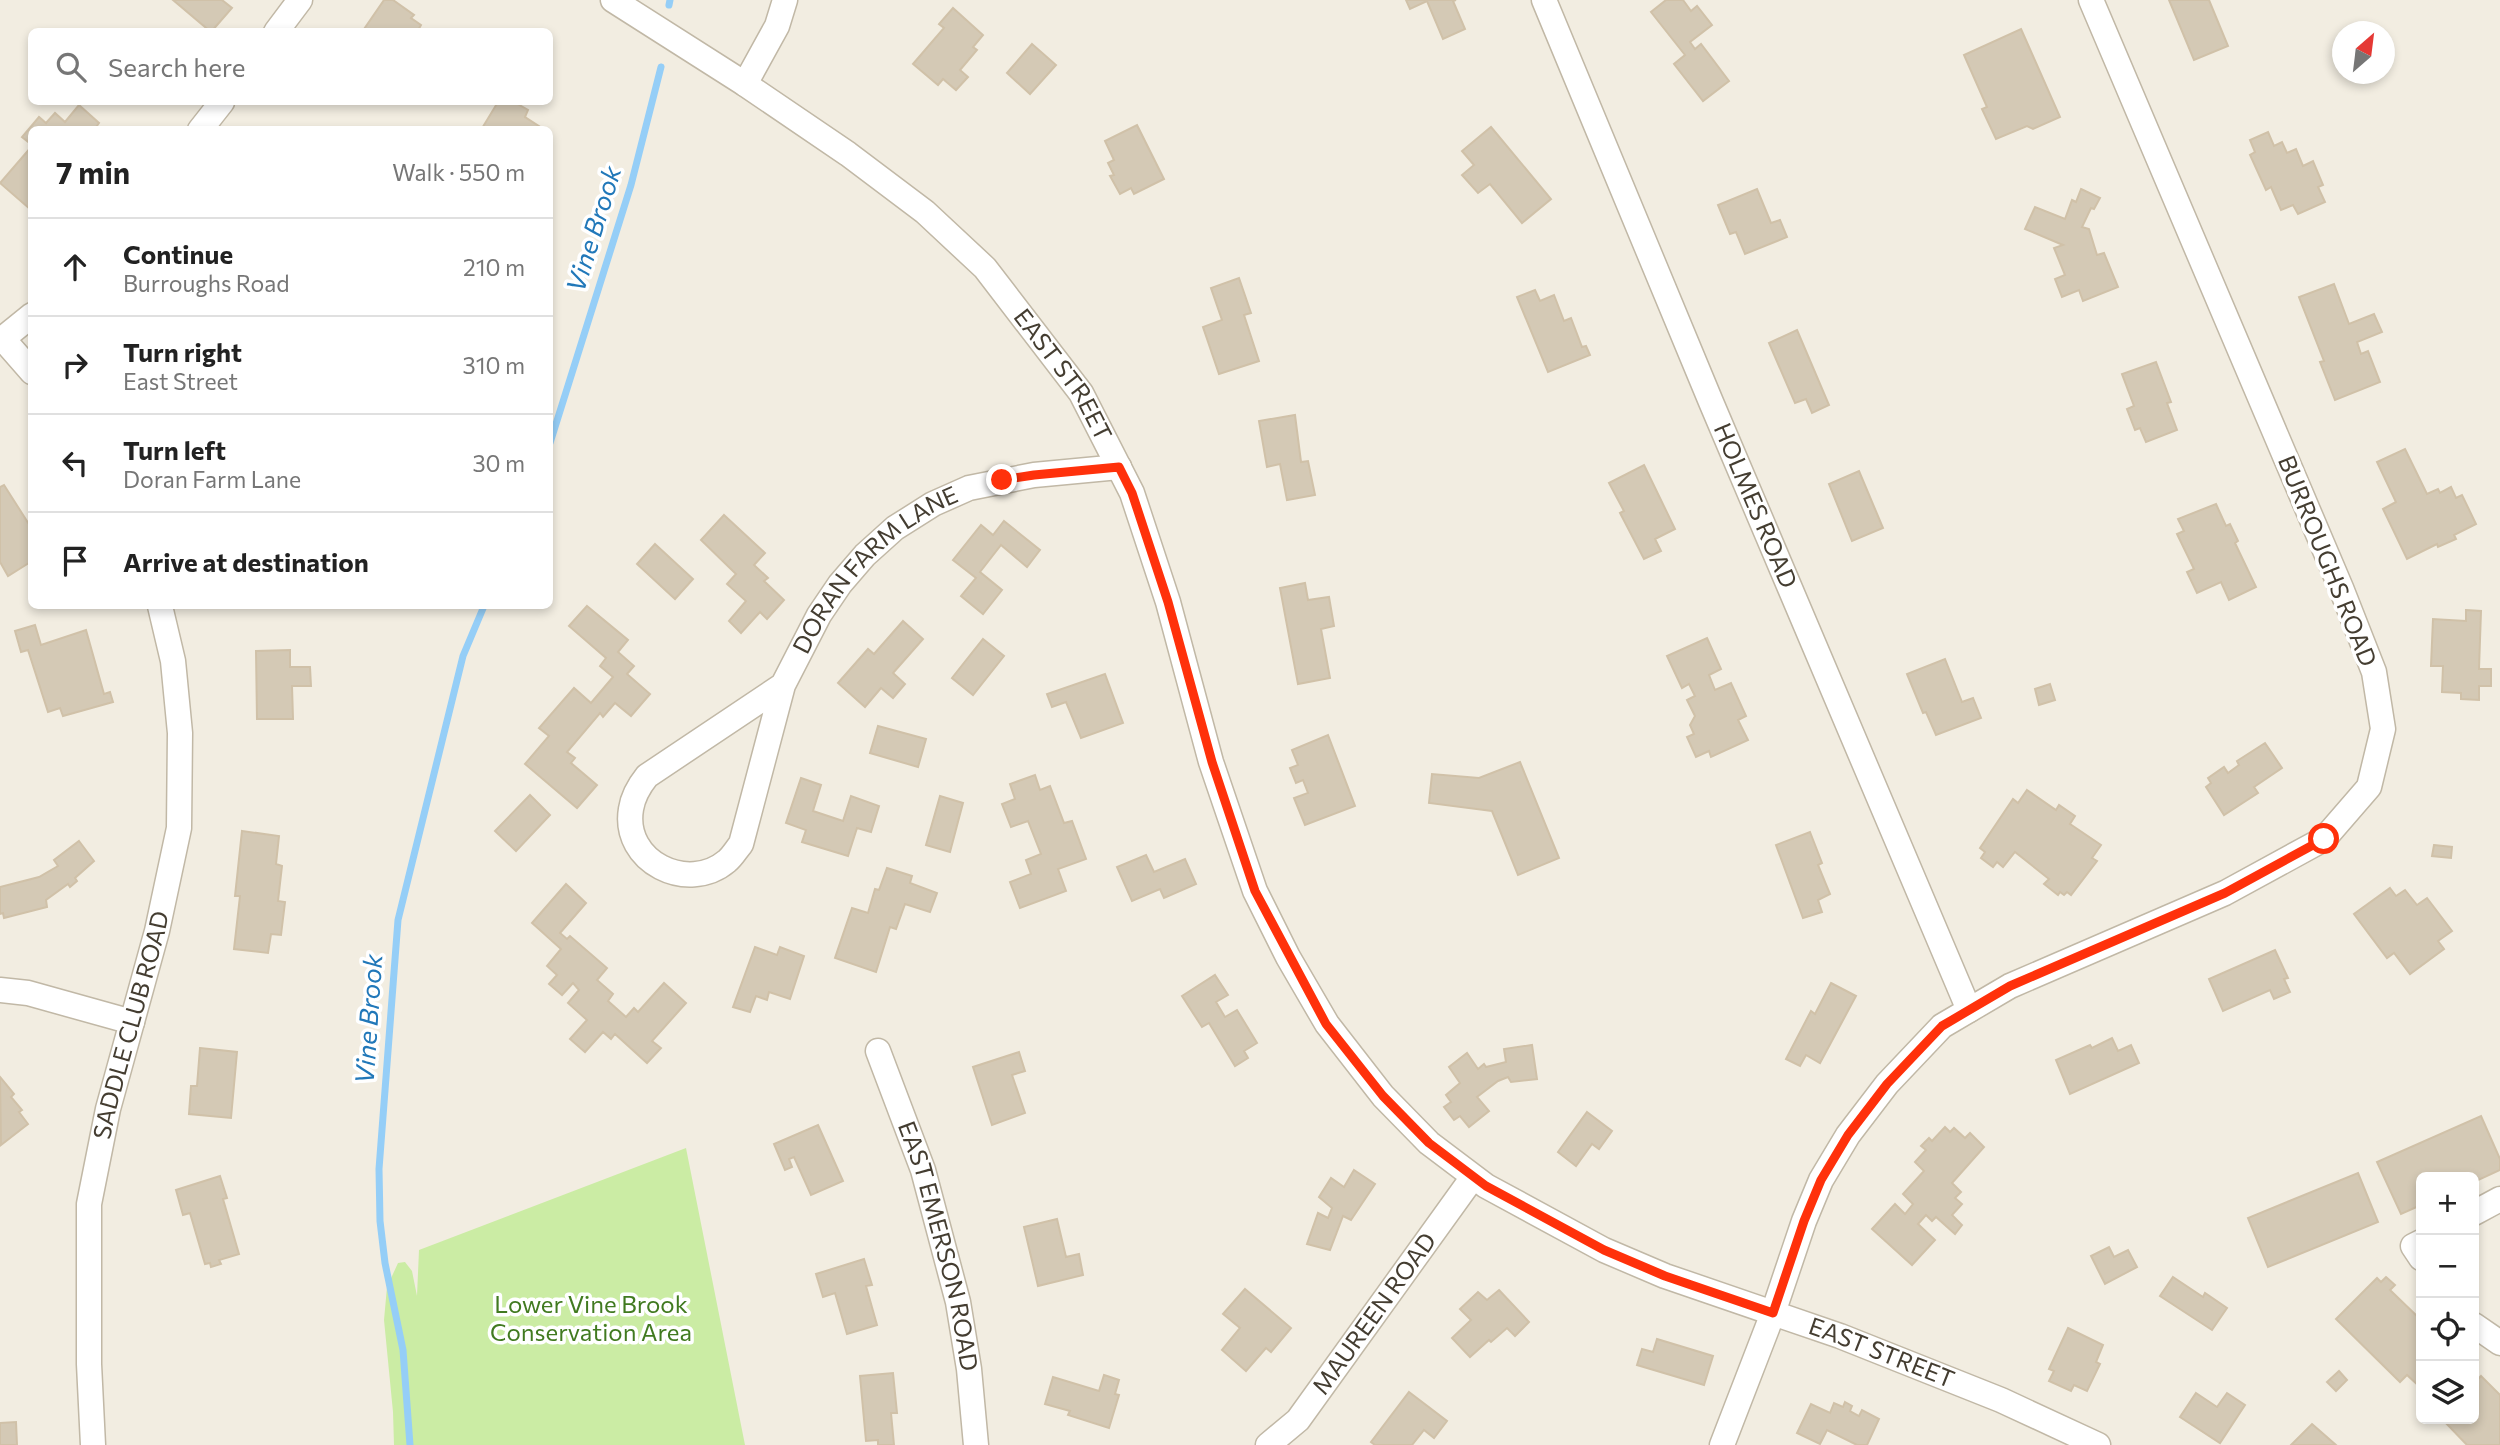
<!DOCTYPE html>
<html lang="en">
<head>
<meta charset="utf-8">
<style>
	:root { --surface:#fff; --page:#f6f6f6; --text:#222; --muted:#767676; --line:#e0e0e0 }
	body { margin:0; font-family:Commissioner,sans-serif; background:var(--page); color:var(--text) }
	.controls { position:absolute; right:21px; bottom:21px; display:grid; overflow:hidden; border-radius:10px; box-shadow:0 4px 10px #0003 }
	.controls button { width:63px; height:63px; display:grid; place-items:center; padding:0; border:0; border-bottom:2px solid var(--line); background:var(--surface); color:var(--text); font:35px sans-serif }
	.compass { position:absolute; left:2332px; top:21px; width:63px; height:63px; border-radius:50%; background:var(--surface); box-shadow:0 4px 10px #0003; rotate:28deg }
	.stop { position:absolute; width:21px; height:21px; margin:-16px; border:5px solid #ff310b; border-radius:50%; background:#fff }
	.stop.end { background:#ff310b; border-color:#fff; box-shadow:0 2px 7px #0008 }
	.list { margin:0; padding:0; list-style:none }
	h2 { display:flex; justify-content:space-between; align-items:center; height:91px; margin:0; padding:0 28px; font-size:30px }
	h2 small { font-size:23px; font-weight:400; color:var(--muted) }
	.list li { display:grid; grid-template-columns:46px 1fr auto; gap:21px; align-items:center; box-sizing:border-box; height:98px; padding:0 28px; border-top:2px solid var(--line) }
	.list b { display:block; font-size:26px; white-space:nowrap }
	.list p { margin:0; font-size:23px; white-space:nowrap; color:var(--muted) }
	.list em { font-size:23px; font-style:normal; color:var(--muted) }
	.icon { flex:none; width:38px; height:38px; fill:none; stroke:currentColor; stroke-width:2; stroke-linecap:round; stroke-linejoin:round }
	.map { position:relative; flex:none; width:2500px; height:1445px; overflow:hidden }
	.search { position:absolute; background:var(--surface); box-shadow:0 4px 10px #0003; left:28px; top:28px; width:525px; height:77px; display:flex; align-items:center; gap:18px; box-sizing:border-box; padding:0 24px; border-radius:10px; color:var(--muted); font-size:26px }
	.panel { position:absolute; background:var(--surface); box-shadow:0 4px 10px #0003; left:28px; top:126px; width:525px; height:483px; border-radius:10px }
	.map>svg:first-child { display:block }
	.green { fill:#cbeca4 }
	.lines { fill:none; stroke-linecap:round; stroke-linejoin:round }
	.stream { stroke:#95cef7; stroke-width:7 }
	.building { fill:#d4c9b5; stroke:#d0c1a8; stroke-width:2 }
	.minor-casing { stroke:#c1b8a6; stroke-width:27 }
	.minor { stroke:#fff; stroke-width:24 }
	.route { stroke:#ff310b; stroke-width:9 }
	.labels { text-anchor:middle; stroke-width:7; stroke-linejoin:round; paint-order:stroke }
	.street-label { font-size:24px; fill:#443d31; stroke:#fff }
	.park-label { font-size:24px; fill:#417a20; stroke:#fff }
	.water-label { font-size:26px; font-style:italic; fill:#2178b9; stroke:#fff }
</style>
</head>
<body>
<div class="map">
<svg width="2500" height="1445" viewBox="0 0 2500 1445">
	<rect width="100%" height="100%" fill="#f2ede1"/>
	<!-- green -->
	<polygon class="green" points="686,1148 745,1445 394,1445 393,1412 384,1320 387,1287 398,1263 405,1262 412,1271 417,1296 419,1250"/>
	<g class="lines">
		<!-- stream -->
		<g class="stream">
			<polyline points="669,5 670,0"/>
			<polyline points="550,443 631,185 661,67"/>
			<polyline points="410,1445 403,1350 385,1263 380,1221 379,1169 398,920 463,656 484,606"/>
		</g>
	</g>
	<!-- building -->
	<g class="building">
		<polygon points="173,0 222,0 232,8 211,32"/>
		<polygon points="384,0 393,0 414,15 411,18 421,25 417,32 362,32"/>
		<polygon points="1406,0 1456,0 1453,1 1465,29 1443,39 1427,1 1410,9"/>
		<polygon points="1666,0 1683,0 1691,11 1697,6 1712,25 1690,42 1695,49 1701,44 1729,81 1703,101 1674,64 1685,55 1651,12"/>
		<polygon points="2169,0 2209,0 2228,46 2194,60"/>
		<polygon points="953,8 983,35 973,47 977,50 960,70 968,77 956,90 943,79 938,85 913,64 944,28 939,24"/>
		<polygon points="2021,29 2060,117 2033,129 2027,126 1996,139 1982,109 1987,107 1964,55"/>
		<polygon points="1032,44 1056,65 1030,94 1007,73"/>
		<polygon points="498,102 514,102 528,110 525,117 545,130 481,130"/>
		<polygon points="79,105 99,123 94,130 32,130 32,145 22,137 39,117 46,123 55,113 65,122"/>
		<polygon points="1137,125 1164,179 1134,194 1131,188 1120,194 1110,176 1114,175 1108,163 1114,160 1105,141"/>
		<polygon points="1491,127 1551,199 1522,223 1490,184 1478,193 1462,175 1474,165 1462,151"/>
		<polygon points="2268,132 2274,146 2282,142 2287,153 2296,149 2303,166 2313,161 2323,185 2318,187 2325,202 2298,214 2293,205 2281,210 2271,187 2266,190 2250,155 2255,152 2250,140"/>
		<polygon points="32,146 32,209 31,210 0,183"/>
		<polygon points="1757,189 1771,223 1780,220 1787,237 1745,254 1736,232 1730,234 1718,205"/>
		<polygon points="2081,189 2100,198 2094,209 2091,208 2082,227 2089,229 2097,255 2104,253 2118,287 2083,301 2079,290 2062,297 2055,279 2065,275 2054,248 2063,245 2025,229 2035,207 2065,219 2072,200 2076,202"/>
		<polygon points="1239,278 1251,313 1244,315 1259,361 1219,374 1203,327 1222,320 1211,288"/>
		<polygon points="2334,284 2349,324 2374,314 2382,332 2357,342 2361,354 2368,351 2380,382 2335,400 2320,362 2324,361 2299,297"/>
		<polygon points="1535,290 1540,301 1554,295 1564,321 1571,318 1582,347 1586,346 1590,355 1548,372 1517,297"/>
		<polygon points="1797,330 1829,405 1812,413 1806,399 1795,403 1769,343"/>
		<polygon points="2156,362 2171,402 2167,403 2177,430 2146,442 2140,428 2135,430 2127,409 2134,406 2122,374"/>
		<polygon points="1295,415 1301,462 1308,461 1315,495 1287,500 1280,464 1267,467 1259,421"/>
		<polygon points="2405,449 2427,494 2438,489 2440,493 2451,487 2456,498 2462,495 2476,524 2454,535 2456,539 2438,547 2437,544 2407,559 2383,509 2396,502 2377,462"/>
		<polygon points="1644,465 1675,529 1655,539 1661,551 1644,559 1620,513 1624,511 1609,483"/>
		<polygon points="1859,471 1883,528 1852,541 1829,484"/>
		<polygon points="4,485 32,529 32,561 8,576 0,562 0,487"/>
		<polygon points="2216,504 2226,526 2230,524 2238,541 2235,543 2256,587 2229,600 2221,582 2197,593 2187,572 2194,569 2177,534 2184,531 2178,519"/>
		<polygon points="724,515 765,553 754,565 768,578 764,581 784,600 767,619 760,612 741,633 729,621 746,601 727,584 736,574 701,540"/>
		<polygon points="1004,521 1040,550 1027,567 1001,545 980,572 1002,590 983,614 961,596 976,578 953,560 981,525 993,535"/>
		<polygon points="655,544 693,579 675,599 637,564"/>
		<polygon points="1305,583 1308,600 1329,597 1334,626 1321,629 1330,678 1298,684 1280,588"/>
		<polygon points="587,606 628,640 618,652 634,666 627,674 650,694 631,716 615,703 603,717 600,713 567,752 575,758 571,763 597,785 577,808 525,764 549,736 539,728 574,688 591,703 613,677 600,666 606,658 569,626"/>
		<polygon points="2466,610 2481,611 2479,669 2491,669 2491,686 2479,686 2479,700 2461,699 2461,693 2442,692 2443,666 2431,666 2433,619 2466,621"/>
		<polygon points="903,621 923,639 893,673 905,684 893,698 881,688 865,707 838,683 868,649 874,654"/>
		<polygon points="35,625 41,645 86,630 104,694 110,692 113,702 63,716 60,708 48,712 28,650 21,652 15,631"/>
		<polygon points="1707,638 1721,669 1709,675 1715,690 1731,683 1746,716 1738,720 1748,740 1711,757 1709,751 1696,757 1687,737 1694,734 1690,725 1695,716 1687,700 1695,696 1689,684 1682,688 1667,656"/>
		<polygon points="983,639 1004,656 973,695 952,678"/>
		<polygon points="290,650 290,667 310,667 311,686 292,686 293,719 257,719 256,651"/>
		<polygon points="1945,659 1962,702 1973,698 1981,718 1936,735 1926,712 1923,713 1907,674"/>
		<polygon points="1105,674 1123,723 1081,738 1066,702 1052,707 1047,694"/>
		<polygon points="2050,684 2055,700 2039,705 2035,689"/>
		<polygon points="878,726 926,739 918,767 870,753"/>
		<polygon points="1328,735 1355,806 1305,825 1294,798 1308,793 1303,780 1296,783 1290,768 1298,765 1292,750"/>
		<polygon points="2265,743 2282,768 2254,787 2258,793 2224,815 2206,787 2211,783 2208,778 2224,767 2228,773 2239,765 2237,761"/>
		<polygon points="1520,762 1559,858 1518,875 1492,811 1429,803 1432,774 1479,778"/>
		<polygon points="1035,775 1040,790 1050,786 1064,823 1072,821 1086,859 1058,869 1066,891 1020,908 1010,882 1031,874 1026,860 1041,854 1028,821 1011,827 1002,804 1015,799 1010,784"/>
		<polygon points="801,778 821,785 813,811 843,821 851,796 879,806 871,832 857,828 848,856 802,842 806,830 786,823"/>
		<polygon points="2027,790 2056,810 2059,805 2075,816 2070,824 2101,845 2092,858 2097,861 2071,895 2067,892 2064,895 2060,892 2058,895 2044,884 2049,879 2015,852 2003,867 1997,862 1993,867 1981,858 1985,852 1980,848 2013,799 2018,803"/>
		<polygon points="530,795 550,815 516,851 495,831"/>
		<polygon points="940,796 963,803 950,852 926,845"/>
		<polygon points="242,831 279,836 276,864 282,866 278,901 285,902 281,935 271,934 268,953 234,949 240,896 235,896"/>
		<polygon points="1810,832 1822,863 1818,865 1830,894 1818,900 1822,912 1803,918 1776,845"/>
		<polygon points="79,841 94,861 75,878 77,881 70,887 68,884 46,900 47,907 4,918 3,913 0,914 0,887 39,877 58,866 54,860"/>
		<polygon points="2434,845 2452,847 2451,858 2432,856"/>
		<polygon points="1146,855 1154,872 1185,859 1196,884 1164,898 1160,889 1132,901 1117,867"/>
		<polygon points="887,868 912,876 910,883 937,893 930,912 905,904 896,929 890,927 876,972 835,958 852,908 868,913 875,889 879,890"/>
		<polygon points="566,884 586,903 560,933 567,939 570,936 607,968 597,980 613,994 608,1001 626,1017 634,1008 638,1012 664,983 686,1003 652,1041 661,1048 647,1063 615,1034 611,1039 603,1032 585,1052 570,1039 587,1020 568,1003 579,990 573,983 562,995 549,984 557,975 547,966 561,949 532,923"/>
		<polygon points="2390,888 2396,896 2405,890 2417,905 2427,898 2452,931 2438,941 2444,949 2410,974 2394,953 2387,958 2354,914"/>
		<polygon points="755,947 777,955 780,947 804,956 790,999 769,992 767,1000 756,996 750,1012 733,1007"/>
		<polygon points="2275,950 2288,978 2284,979 2290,992 2274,999 2270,990 2223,1011 2209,979"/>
		<polygon points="1215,975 1228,995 1216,1002 1225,1017 1237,1010 1257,1043 1244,1051 1248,1058 1235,1066 1209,1023 1202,1027 1182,996"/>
		<polygon points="1831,983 1856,996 1820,1063 1806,1055 1800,1066 1786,1059 1811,1011 1815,1014"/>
		<polygon points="2112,1038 2118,1051 2131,1045 2139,1063 2070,1094 2056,1060 2090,1045 2092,1048"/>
		<polygon points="1532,1045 1537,1079 1511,1082 1508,1077 1498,1081 1477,1097 1489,1111 1469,1127 1460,1116 1454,1120 1444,1107 1451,1102 1446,1095 1460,1083 1449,1067 1467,1053 1478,1069 1484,1064 1486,1067 1506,1062 1504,1049"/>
		<polygon points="200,1048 237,1052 231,1118 189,1114 191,1086 197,1086"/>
		<polygon points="1019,1052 1025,1071 1012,1075 1025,1113 992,1125 973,1067"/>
		<polygon points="0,1077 14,1094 11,1097 22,1110 19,1112 28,1124 1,1145"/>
		<polygon points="1587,1112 1612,1131 1599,1149 1592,1144 1576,1166 1558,1152"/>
		<polygon points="2481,1116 2500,1159 2500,1170 2474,1182 2474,1177 2421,1177 2421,1205 2401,1214 2377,1162"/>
		<polygon points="818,1125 843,1181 811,1195 794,1157 789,1159 792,1167 785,1170 774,1144"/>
		<polygon points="1945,1127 1950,1132 1954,1128 1965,1138 1970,1133 1984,1147 1952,1183 1961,1192 1955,1198 1962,1204 1952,1215 1962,1225 1955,1234 1936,1217 1932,1221 1926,1215 1918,1224 1935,1240 1912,1265 1872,1229 1895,1204 1905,1214 1913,1204 1903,1194 1924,1171 1915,1162 1926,1150 1921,1146 1929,1138 1932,1141"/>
		<polygon points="1354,1170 1375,1184 1351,1220 1343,1216 1330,1250 1307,1244 1318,1213 1328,1218 1332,1208 1319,1197 1331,1178 1344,1187"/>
		<polygon points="2358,1173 2378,1222 2268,1267 2248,1218"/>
		<polygon points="220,1176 227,1198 223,1199 239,1254 219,1260 221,1264 211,1267 210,1263 205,1264 190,1213 183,1215 176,1190"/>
		<polygon points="1057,1219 1066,1257 1079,1254 1083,1275 1038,1286 1024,1227"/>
		<polygon points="2109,1247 2114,1257 2128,1250 2137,1267 2105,1284 2091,1256"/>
		<polygon points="864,1259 872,1285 866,1286 877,1325 847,1334 835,1293 823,1297 816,1274"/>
		<polygon points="2173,1277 2203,1297 2205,1293 2227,1308 2212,1330 2160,1296"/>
		<polygon points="2386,1277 2395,1285 2390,1290 2421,1320 2421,1388 2407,1375 2400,1382 2336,1319 2377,1278 2381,1282"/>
		<polygon points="1245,1289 1291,1328 1271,1352 1266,1348 1246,1371 1222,1350 1240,1328 1223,1314"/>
		<polygon points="1499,1290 1529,1322 1515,1336 1507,1328 1491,1342 1489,1340 1470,1357 1452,1338 1471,1320 1460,1309 1478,1292 1487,1300"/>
		<polygon points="2068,1328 2103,1345 2096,1362 2100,1364 2087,1391 2074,1385 2071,1391 2049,1381 2054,1371 2049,1369"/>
		<polygon points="1657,1339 1713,1356 1704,1385 1637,1365 1642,1349 1653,1352"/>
		<polygon points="2339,1371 2347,1380 2336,1391 2327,1382"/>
		<polygon points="893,1373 897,1413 891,1413 894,1445 878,1445 878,1440 866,1441 860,1376"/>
		<polygon points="1104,1375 1119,1380 1115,1394 1119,1395 1109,1428 1068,1415 1070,1411 1045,1404 1053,1377 1099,1391"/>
		<polygon points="2481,1376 2500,1395 2500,1445 2467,1445 2442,1419 2474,1419 2474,1383"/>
		<polygon points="1409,1392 1447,1421 1434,1438 1424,1430 1412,1445 1375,1445 1371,1442"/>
		<polygon points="2196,1393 2217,1407 2227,1393 2245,1405 2220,1443 2180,1417"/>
		<polygon points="1845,1402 1852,1406 1850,1411 1859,1416 1862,1410 1879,1419 1867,1445 1857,1445 1827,1430 1820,1444 1797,1433 1811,1404 1830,1413 1834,1403 1843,1407"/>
		<polygon points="16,1422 17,1445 0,1445 0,1423"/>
		<polygon points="2312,1424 2336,1445 2291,1445"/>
	</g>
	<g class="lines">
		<defs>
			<g id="minor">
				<path id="s1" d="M613 0 745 84 848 154 925 212 985 268 1081 393 1132 493 1168 602 1211 762 1255 891 1288 957 1327 1024 1383 1096 1429 1143 1486 1186 1604 1250 1665 1276 1840 1336 2001 1400 2098 1445"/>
				<path id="s2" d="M1544 0 1711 402 1969 1010"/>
				<polyline points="276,32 300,0"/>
				<polyline points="745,84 777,26 785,0"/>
				<polyline points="200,130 222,102"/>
				<polyline points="3,339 32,372"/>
				<polyline points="0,341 32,315"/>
				<path id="s3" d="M783 685 647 776C639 786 633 796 631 809 622 862 688 894 727 861 732 857 736 850 741 844L783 685 819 615 840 584 865 555 895 528 933 504 969 488 1034 475 1119 467"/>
				<polyline points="0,990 28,993 132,1022"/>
				<path id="s4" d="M878 1051 923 1170 958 1302 969 1369 976 1445"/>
				<polyline points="2474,1213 2500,1199"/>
				<polyline points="2421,1242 2413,1246 2421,1258"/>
				<polyline points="2474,1325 2500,1343"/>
				<path id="s5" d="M93 1445 89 1364V1204L108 1109 157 931 179 828 180 733 173 661 160 606"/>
				<path id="s6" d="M1268 1445 1298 1420 1473 1177"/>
				<polyline points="1722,1445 1773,1313 1804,1221 1821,1180 1848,1135 1887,1084 1942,1026 2010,986 2225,893 2324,839 2369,787 2383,729 2374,672 2341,588 2091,0"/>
			</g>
		</defs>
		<!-- minor casing -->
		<use href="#minor" class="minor-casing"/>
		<!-- minor -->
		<use href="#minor" class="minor"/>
	</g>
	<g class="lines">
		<!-- route -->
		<polyline class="route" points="1002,480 1034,475 1119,467 1132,493 1168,602 1212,762 1255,891 1326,1024 1383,1096 1429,1143 1486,1186 1604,1250 1665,1276 1773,1313 1804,1221 1821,1180 1848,1135 1887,1084 1942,1026 2010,986 2225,893 2324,839"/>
	</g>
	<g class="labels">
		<!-- street labels -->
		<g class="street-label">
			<text dy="8" stroke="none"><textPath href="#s1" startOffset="592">EAST STREET</textPath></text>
			<text dy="8" stroke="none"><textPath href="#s2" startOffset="548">HOLMES ROAD</textPath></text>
			<text transform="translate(2327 561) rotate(68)" y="8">BURROUGHS ROAD</text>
			<text dy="8" stroke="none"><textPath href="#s3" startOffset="679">DORAN FARM LANE</textPath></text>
			<text dy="8" stroke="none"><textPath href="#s5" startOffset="425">SADDLE CLUB ROAD</textPath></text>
			<text dy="8" stroke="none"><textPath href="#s4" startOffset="205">EAST EMERSON ROAD</textPath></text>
			<text dy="8" stroke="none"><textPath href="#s6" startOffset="170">MAUREEN ROAD</textPath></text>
			<text dy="8" stroke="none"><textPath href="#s1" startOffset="1956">EAST STREET</textPath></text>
		</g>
		<!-- park labels -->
		<g class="park-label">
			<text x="591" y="1313">Lower Vine Brook<tspan x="591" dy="28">Conservation Area</tspan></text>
		</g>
		<!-- water labels -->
		<g class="water-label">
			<text transform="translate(594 229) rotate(-73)" y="9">Vine Brook</text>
			<text transform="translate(369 1019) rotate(-86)" y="9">Vine Brook</text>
		</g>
	</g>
</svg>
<div class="controls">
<button>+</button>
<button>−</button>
<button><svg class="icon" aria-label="locate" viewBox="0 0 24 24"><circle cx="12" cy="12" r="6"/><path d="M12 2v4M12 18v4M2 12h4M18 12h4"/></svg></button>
<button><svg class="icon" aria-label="layers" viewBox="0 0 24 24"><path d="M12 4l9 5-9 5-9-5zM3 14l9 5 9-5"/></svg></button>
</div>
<svg class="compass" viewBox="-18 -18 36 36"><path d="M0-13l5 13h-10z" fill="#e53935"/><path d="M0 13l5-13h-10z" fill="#767676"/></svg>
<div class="stop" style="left:2324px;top:839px"></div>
<div class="stop end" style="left:1002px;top:480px"></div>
<div class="search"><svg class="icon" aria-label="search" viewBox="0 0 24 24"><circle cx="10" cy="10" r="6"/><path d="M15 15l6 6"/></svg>Search here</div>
<section class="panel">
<h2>7 min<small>Walk · 550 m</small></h2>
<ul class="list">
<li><svg class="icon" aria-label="ahead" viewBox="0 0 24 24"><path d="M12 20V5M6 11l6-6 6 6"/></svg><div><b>Continue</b><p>Burroughs Road</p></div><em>210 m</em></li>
<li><svg class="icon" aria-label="right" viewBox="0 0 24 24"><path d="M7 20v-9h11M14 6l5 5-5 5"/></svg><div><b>Turn right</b><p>East Street</p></div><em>310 m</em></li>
<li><svg class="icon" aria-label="left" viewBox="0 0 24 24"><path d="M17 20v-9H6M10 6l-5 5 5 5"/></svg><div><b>Turn left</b><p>Doran Farm Lane</p></div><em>30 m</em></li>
<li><svg class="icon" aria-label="arrive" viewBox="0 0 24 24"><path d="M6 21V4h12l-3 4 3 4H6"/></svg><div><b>Arrive at destination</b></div></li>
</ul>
</section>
</div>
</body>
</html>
